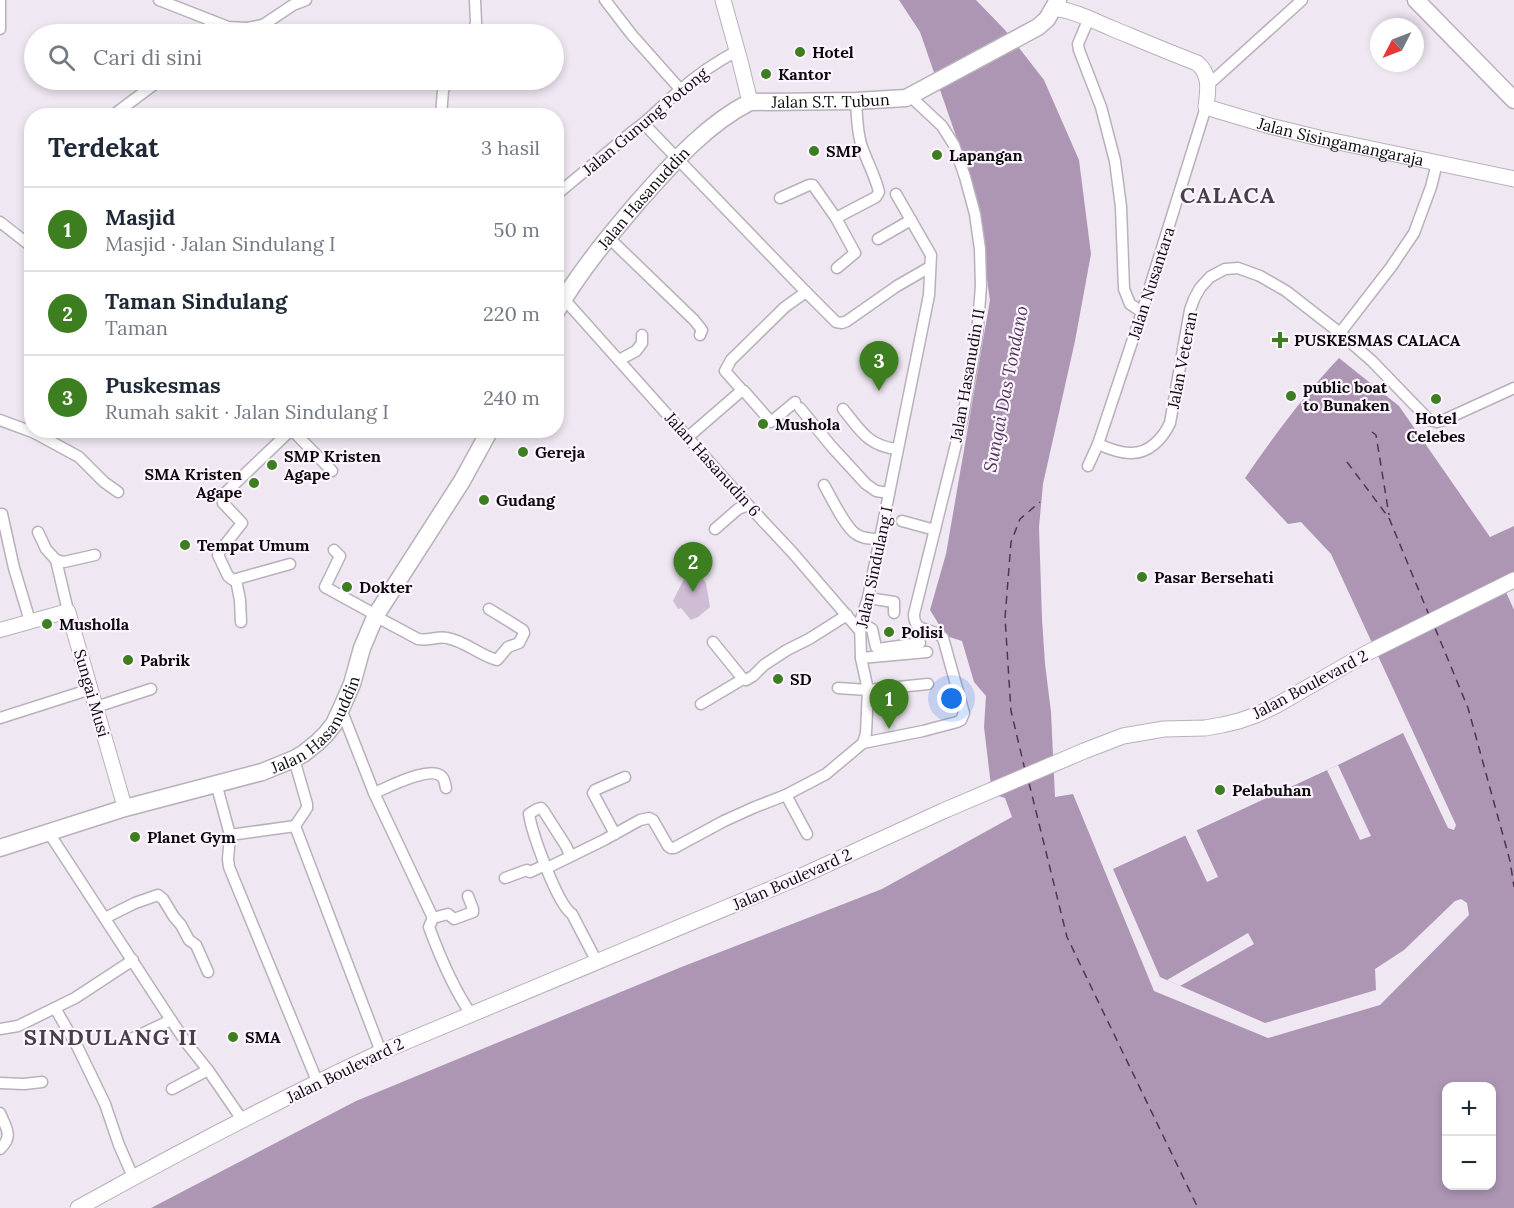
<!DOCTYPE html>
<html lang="id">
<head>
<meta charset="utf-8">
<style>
	:root { --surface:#fff; --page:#f6f6f7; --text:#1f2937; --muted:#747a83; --line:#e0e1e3; --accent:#3c7e20 }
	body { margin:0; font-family:Lora,serif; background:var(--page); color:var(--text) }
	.controls { position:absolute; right:18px; bottom:18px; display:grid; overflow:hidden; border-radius:12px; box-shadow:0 3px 9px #0003 }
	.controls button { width:54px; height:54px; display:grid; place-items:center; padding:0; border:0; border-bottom:2px solid var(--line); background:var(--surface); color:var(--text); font:30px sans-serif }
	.compass { position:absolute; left:1370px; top:18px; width:54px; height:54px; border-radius:50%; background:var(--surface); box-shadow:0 3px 9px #0003; rotate:228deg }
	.you { position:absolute; left:952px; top:699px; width:21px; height:21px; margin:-15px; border:4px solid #fff; border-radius:50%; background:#1a73e8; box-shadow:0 0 0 9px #1a73e833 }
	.badge { display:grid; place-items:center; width:39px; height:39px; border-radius:50%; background:var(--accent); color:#fff; font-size:20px; font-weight:700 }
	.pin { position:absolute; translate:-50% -50px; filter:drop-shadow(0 2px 3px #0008) }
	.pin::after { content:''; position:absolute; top:32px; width:21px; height:18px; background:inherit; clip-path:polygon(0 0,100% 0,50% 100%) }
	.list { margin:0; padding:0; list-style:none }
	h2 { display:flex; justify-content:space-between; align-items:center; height:78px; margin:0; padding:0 24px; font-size:26px }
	h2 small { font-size:20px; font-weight:400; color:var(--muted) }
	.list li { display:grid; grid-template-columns:39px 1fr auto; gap:18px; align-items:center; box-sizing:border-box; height:84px; padding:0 24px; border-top:2px solid var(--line) }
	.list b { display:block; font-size:22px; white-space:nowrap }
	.list p { margin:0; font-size:20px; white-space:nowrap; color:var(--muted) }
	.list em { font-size:20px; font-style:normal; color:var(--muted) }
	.icon { flex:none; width:33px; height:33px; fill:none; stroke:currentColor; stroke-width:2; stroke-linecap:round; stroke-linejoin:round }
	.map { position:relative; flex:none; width:1514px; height:1208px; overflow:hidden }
	.search { position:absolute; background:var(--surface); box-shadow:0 3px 9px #0003; left:24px; top:24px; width:540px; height:66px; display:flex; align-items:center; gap:15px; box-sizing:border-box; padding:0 21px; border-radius:33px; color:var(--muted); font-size:22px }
	.panel { position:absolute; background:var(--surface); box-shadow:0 3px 9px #0003; left:24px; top:108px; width:540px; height:330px; border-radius:24px }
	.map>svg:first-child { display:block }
	.green { fill:#cfbcd5 }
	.water { fill:#ad96b4; fill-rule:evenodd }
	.pier { fill:#efe7f2 }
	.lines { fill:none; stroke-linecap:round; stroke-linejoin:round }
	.ferry { stroke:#52325c; stroke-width:1.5; stroke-dasharray:8 6; stroke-linecap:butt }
	.minor-casing { stroke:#b8b0ba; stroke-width:13 }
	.tertiary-casing { stroke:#b8b0ba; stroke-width:16 }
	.secondary-casing { stroke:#b8b0ba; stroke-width:17 }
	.trunk-casing { stroke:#b8b0ba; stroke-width:19 }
	.minor { stroke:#fff; stroke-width:10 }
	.tertiary { stroke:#fff; stroke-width:14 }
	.secondary { stroke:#fff; stroke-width:15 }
	.trunk { stroke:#fff; stroke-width:16 }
	.poi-dot { fill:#3c7e20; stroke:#fcf5fe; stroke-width:2 }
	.labels { text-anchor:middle; stroke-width:4.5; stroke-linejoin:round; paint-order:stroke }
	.poi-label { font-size:16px; font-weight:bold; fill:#0d0a0e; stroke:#fcf5fe; text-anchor:start }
	.street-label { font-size:16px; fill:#0d0a0e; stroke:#fcf5fe }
	.water-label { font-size:18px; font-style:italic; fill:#52325c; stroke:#fcf5fe }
	.district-label { font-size:22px; font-weight:bold; letter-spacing:1.5px; fill:#464048; stroke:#fcf5fe }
</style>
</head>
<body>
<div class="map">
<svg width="1514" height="1208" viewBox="0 0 1514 1208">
	<rect width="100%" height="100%" fill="#efe7f2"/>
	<!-- green -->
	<polygon class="green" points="694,566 706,583 710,607 698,617 691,620 681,608 678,609 673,601 688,571"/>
	<!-- water -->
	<path class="water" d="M899 0H976L1005 30 1044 80 1079 160 1091 254 1075 341 1043 484 1039 527 1042 619 1045 664 1051 712 1055 797 1073 794 1154 991 1268 1038 1380 1005 1469 915 1467 903 1461 899 1455 901 1404 950 1375 969 1376 990 1265 1023 1160 977 1113 869 1338 765 1403 733 1448 828 1454 830 1456 825 1331 554 1301 522 1288 524 1245 478C1274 436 1304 395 1339 358L1399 406 1490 537 1514 526V588L1506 592 1514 610V1208H151L356 1101 679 968 882 889 1012 817 1005 798 992 794 984 727 986 696 974 682 962 641 946 636 930 610 946 554 990 300 974 188 920 32ZM1446 1086H1492V1186H1446Z"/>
	<!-- pier -->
	<g class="pier">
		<polygon points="1338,765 1371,836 1360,840 1327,770"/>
		<polygon points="1196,829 1218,877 1207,882 1185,835"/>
		<polygon points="1248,933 1254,944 1180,986 1167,980"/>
	</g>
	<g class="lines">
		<!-- ferry -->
		<g class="ferry">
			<polyline points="1372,432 1376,435 1389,515"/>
			<polyline points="1347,462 1389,518 1429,615"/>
			<polyline points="1435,628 1468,708 1510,861 1514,887"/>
			<polyline points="1025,770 1011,711 1005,618 1011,542 1020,519 1040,502"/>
			<polyline points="1029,783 1067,937 1198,1208"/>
		</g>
		<defs>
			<g id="minor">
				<polyline points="159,0 228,27 247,28 263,25 293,5 306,0"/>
				<polyline points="605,0 632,35 680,89"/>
				<polyline points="0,1 0,29"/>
				<polyline points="1089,18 1078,44 1079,50 1101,107 1115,161 1121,207 1124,289 1130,304 1142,312"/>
				<polyline points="204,34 212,21"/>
				<polyline points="472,34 476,23 475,0"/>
				<polyline points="1208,85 1302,0"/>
				<polyline points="112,116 160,80"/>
				<polyline points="441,116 443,90 449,80"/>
				<polyline points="644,124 806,292 836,322 842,323 847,321 897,286 930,267"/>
				<path d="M556 195 633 131C650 120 663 104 679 91 697 75 716 62 737 51"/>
				<polyline points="780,198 809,185 813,185 815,188 836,218 855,253 837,268"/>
				<path d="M836 218 876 197 879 192C875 175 866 160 861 144 857 130 857 116 856 101"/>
				<polyline points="0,222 32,247"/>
				<polyline points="608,237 694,320 702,330 700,335"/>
				<polyline points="878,239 911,220"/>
				<polyline points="564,299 748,505 792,552 860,631"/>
				<polyline points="1340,333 1391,267 1414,233 1431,187 1437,163"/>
				<polyline points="619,360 636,351 642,343 642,335"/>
				<polyline points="741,390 744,391 771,422 795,402"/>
				<polyline points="800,408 832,447 866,484 876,491 889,493"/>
				<path d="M843 409C860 430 868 446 897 449"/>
				<polyline points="0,420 35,433 55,430"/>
				<polyline points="292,430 332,471"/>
				<polyline points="35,433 79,457 104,482 118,492"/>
				<polyline points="688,437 740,392 741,389 725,371 731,360 785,307 806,292"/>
				<path d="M1098 444C1107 448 1120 453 1130 453 1149 454 1163 438 1170 423L1190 310 1194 299 1200 288 1210 277 1225 269 1238 268 1260 276 1286 291 1340 333 1372 361 1429 420 1437 422 1444 420 1514 388"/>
				<polyline points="1088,466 1098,444 1142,312 1206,107"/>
				<path d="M824 485C831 497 845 527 856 534 863 539 872 539 880 539"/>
				<polyline points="2,514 14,568 30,621"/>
				<polyline points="902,521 935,530"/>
				<polyline points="715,529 738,509 748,505"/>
				<polyline points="38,532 46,549 56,560 68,611"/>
				<polyline points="334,550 340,556 325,587 376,615"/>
				<polyline points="56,560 64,562 95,555"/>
				<polyline points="290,564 233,580 228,576 218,555 220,551 242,523 223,503 222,496 291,430"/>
				<polyline points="236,580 240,600 241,622"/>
				<polyline points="868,598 894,602 894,613"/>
				<path d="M375 616 418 639C428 641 438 636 447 638 465 641 479 655 497 660L508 647 519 643 524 633 523 630 489 609"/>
				<polyline points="860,622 872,629 876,647 878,649 920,643"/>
				<polyline points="713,642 743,679 746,680 753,676 764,665 787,650 809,639 847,615"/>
				<polyline points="861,658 927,652"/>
				<polyline points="838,688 868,690 928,684"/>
				<polyline points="701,704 743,679"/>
				<polyline points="96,707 151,689"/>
				<polyline points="341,709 374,793 433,918"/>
				<polyline points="0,718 91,689"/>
				<path d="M863 743 923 731 957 722 961 720 964 713 943 638C932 626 914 635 914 614L963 416 977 337 981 286 980 249 975 214 965 177 954 145 942 126 910 96"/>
				<polyline points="294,759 307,804 307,808 295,826"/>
				<polyline points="216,783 230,835 228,859 229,867 317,1081"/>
				<path d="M374 793C387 788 433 763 443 778 445 781 445 784 446 788"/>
				<polyline points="786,795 807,834"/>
				<polyline points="295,826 381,1052"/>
				<polyline points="49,833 171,1020 188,1045 208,1070 243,1121"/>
				<polyline points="615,834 593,793 595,790 625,777"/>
				<polyline points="230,835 295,826"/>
				<path d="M570 855 566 846 543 810 541 808 537 809 529 814C532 833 557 904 572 914L597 962"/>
				<polyline points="505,878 527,870 530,872 543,866 547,868 604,840 640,820 649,818 653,820 668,846 671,848 674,848 724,821 755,807 786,795 826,774 863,743 866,733 868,690 861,658 860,622 868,598 924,320 929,295 931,255 896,194"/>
				<path d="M468 896 473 909V912L454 919 448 914 433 918 429 927C440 957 453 988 471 1014"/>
				<polyline points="105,918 135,903 158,895 163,899 174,917 181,925 189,940 196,945 208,972"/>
				<polyline points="55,1008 78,1048 105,1104 119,1145 133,1177"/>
				<polyline points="0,1029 18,1026 75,998 133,960"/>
				<polyline points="129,1040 171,1020"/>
				<polyline points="0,1083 24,1084 42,1082"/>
				<polyline points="172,1089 208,1070"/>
				<path d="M0 1113C6 1128 14 1136 0 1149"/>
			</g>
			<polyline id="tertiary" points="0,630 68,611 125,808"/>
			<g id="secondary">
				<polyline points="723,0 740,61 750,102"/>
				<path id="s1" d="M1054 8C1075 11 1092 20 1111 28 1140 40 1168 52 1197 63 1211 74 1208 91 1206 107L1270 126 1319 138 1514 179"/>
				<path d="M78 1208C177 1153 278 1100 381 1052L795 879 943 811 1084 751 1123 736 1164 729 1205 728 1222 725 1239 721 1256 715 1277 705 1367 653 1514 580"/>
			</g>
			<g id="trunk">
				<polyline points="1416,0 1514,100"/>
				<path id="s2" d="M556 312C579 272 609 236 638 202 671 165 705 125 750 102L856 101 906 98 1038 27 1047 19 1058 0"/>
				<path id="s3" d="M0 848 125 808 262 772 294 759 303 754 318 742 326 734 334 724 341 709 352 684 362 648 376 615 462 481 490 430"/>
			</g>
		</defs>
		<!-- minor casing -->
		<use href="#minor" class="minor-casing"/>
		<!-- tertiary casing -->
		<use href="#tertiary" class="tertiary-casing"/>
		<!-- secondary casing -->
		<use href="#secondary" class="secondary-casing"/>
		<!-- trunk casing -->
		<use href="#trunk" class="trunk-casing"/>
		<!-- minor -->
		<use href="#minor" class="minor"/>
		<!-- tertiary -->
		<use href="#tertiary" class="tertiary"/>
		<!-- secondary -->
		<use href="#secondary" class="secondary"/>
		<!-- trunk -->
		<use href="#trunk" class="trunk"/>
	</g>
	<!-- markers -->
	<g class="poi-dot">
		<circle cx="800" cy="52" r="6"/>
		<circle cx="766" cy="74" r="6"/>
		<circle cx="814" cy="151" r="6"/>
		<circle cx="937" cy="155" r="6"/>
		<path d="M1277 331h6v6h6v6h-6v6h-6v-6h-6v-6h6z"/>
		<circle cx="1291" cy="396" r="6"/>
		<circle cx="1436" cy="399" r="6"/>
		<circle cx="763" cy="424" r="6"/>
		<circle cx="523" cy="452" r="6"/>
		<circle cx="272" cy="465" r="6"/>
		<circle cx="254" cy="483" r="6"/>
		<circle cx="484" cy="500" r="6"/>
		<circle cx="185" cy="545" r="6"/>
		<circle cx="1142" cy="577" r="6"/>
		<circle cx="347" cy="587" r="6"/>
		<circle cx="47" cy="624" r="6"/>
		<circle cx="889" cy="632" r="6"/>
		<circle cx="128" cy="660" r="6"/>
		<circle cx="778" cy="679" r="6"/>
		<circle cx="1220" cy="790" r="6"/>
		<circle cx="135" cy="837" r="6"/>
		<circle cx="233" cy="1037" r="6"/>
	</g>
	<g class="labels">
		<!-- poi labels -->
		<g class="poi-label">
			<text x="812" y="58">Hotel</text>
			<text x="778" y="80">Kantor</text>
			<text x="826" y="157">SMP</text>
			<text x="949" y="161">Lapangan</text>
			<text x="1294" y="346">PUSKESMAS CALACA</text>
			<text x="1303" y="393">public boat<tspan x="1303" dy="18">to Bunaken</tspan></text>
			<text x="1436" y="424" text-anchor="middle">Hotel<tspan x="1436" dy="18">Celebes</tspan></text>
			<text x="775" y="430">Mushola</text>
			<text x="535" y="458">Gereja</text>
			<text x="284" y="462">SMP Kristen<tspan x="284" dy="18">Agape</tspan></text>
			<text x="242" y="480" text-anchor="end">SMA Kristen<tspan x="242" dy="18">Agape</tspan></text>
			<text x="496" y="506">Gudang</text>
			<text x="197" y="551">Tempat Umum</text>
			<text x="1154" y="583">Pasar Bersehati</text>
			<text x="359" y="593">Dokter</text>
			<text x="59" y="630">Musholla</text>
			<text x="901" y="638">Polisi</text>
			<text x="140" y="666">Pabrik</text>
			<text x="790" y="685">SD</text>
			<text x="1232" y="796">Pelabuhan</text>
			<text x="147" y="843">Planet Gym</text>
			<text x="245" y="1043">SMA</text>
		</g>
		<!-- street labels -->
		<g class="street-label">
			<text dy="6" stroke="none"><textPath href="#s2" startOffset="369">Jalan S.T. Tubun</textPath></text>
			<text transform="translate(645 121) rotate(-40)" y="6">Jalan Gunung Potong</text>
			<text dy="6" stroke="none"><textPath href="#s1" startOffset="340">Jalan Sisingamangaraja</textPath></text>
			<text dy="6" stroke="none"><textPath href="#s2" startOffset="144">Jalan Hasanuddin</textPath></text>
			<text transform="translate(1151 283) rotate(-72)" y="6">Jalan Nusantara</text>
			<text transform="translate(1182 360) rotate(-79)" y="6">Jalan Veteran</text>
			<text transform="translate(967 375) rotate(-80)" y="6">Jalan Hasanudin II</text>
			<text transform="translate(713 464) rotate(48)" y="6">Jalan Hasanudin 6</text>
			<text transform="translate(874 567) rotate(-78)" y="6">Jalan Sindulang I</text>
			<text transform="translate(1310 684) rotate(-28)" y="6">Jalan Boulevard 2</text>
			<text transform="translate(92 693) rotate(74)" y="6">Sungai Musi</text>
			<text dy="6" stroke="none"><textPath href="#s3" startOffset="348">Jalan Hasanuddin</textPath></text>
			<text transform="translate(792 879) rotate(-24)" y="6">Jalan Boulevard 2</text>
			<text transform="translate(345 1070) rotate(-26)" y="6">Jalan Boulevard 2</text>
		</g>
		<!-- water labels -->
		<g class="water-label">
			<text transform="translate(1006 389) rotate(-79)" y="6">Sungai Das Tondano</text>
		</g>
		<!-- district labels -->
		<g class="district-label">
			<text x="1228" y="203">CALACA</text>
			<text x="111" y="1045">SINDULANG II</text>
		</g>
	</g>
</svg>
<div class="controls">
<button>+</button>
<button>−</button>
</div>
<svg class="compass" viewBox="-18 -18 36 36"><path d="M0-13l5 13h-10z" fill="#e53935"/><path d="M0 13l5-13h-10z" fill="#747a83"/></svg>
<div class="you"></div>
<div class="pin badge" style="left:889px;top:729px">1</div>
<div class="pin badge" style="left:693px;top:592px">2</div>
<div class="pin badge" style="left:879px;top:391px">3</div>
<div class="search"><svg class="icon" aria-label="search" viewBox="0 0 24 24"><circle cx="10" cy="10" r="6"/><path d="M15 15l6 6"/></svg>Cari di sini</div>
<section class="panel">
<h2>Terdekat<small>3 hasil</small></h2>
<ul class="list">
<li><span class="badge">1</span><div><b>Masjid</b><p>Masjid · Jalan Sindulang I</p></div><em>50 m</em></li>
<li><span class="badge">2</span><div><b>Taman Sindulang</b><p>Taman</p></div><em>220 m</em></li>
<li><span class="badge">3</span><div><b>Puskesmas</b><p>Rumah sakit · Jalan Sindulang I</p></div><em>240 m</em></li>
</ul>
</section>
</div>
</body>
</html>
